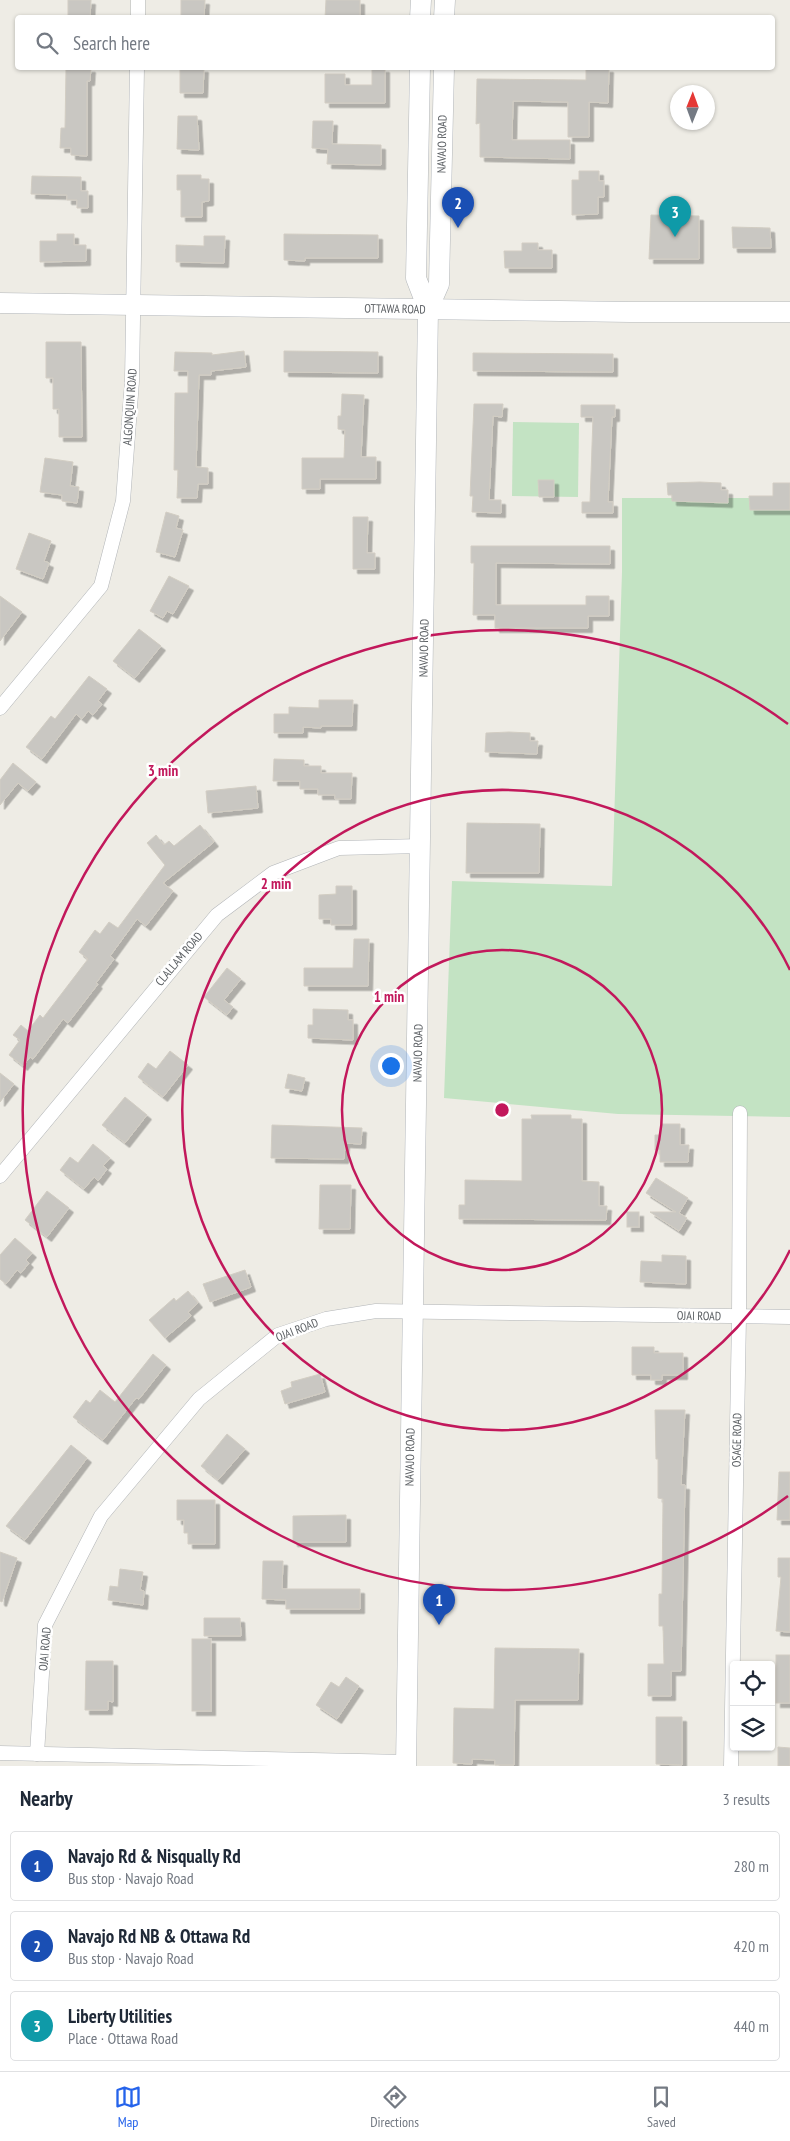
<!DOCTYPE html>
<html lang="en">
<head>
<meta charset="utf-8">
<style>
	:root { --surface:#fff; --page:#f2f2f3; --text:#1f2937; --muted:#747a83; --line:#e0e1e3; --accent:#2563eb }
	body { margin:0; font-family:"PT Sans Narrow",sans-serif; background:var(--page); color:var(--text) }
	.controls { position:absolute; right:15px; bottom:15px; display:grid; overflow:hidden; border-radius:5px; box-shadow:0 1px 4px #0004 }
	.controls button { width:45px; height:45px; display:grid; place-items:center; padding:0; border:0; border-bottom:1px solid var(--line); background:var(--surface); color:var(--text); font:25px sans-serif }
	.compass { position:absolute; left:670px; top:85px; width:45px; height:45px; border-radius:50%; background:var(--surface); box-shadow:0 1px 4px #0004; rotate:1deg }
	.you { position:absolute; left:390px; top:1065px; width:18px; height:18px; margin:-12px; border:4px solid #fff; border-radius:50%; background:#1a73e8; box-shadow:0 0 0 8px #1a73e833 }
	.badge { display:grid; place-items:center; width:32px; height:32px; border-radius:50%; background:var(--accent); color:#fff; font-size:16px; font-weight:700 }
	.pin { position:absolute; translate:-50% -41px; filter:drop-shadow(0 1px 2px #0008) }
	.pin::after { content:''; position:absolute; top:26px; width:18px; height:15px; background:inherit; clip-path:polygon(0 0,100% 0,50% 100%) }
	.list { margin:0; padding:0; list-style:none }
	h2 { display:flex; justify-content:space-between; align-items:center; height:65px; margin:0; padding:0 20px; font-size:21px }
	h2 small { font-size:16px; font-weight:400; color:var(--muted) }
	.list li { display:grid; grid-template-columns:32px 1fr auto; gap:15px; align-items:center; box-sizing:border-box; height:70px; margin:0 10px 10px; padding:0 10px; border:1px solid var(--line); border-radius:5px }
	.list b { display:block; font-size:19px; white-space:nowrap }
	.list p { margin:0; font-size:16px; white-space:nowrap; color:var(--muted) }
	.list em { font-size:16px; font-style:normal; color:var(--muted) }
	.icon { flex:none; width:28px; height:28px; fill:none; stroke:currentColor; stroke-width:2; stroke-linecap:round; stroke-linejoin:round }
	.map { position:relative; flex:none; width:790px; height:1766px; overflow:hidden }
	.search { position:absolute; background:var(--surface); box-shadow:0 1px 4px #0004; left:15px; right:15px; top:15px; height:55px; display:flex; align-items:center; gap:12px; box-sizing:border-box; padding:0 18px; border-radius:5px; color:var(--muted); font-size:19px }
	.sheet { height:305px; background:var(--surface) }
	nav { display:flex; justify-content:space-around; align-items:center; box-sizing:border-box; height:70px; border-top:1px solid var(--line); background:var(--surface); font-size:14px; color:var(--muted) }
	nav a { display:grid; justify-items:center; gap:2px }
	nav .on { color:var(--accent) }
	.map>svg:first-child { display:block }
	.green { fill:#c3e3c3 }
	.building { fill:#c9c7c2; stroke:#d2cdc3; filter:url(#shadow) }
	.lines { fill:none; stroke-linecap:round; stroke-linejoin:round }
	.street-casing { stroke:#b2b5b8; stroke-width:15 }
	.secondary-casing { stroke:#b3b7bb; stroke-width:21 }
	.street { stroke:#fff; stroke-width:14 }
	.secondary { stroke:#fff; stroke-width:20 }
	.ring { fill:none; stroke:#c2185b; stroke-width:2.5 }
	.labels { text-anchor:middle; stroke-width:5; stroke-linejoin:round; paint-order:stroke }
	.street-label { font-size:12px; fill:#5c6064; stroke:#fff }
	.centre { fill:#c2185b; stroke:#fff; stroke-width:2.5 }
	.ring-label { font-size:15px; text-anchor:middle; font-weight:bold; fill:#c2185b; stroke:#fff; stroke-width:5; stroke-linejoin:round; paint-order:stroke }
</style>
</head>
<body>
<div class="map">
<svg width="790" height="1766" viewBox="0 0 790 1766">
	<defs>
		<filter id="shadow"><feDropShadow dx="4.5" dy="4.5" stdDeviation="0" flood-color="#0004"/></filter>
	</defs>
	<rect width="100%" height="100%" fill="#eeece5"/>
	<!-- green -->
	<g class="green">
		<polygon points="513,422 579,423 578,497 512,496"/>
		<polygon points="622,498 790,498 790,1117 618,1114 444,1098 452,881 612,886 622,572"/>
	</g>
	<!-- building -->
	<g class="building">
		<polygon points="68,0 91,0 90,18 68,18"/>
		<polygon points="181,0 205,0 204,18 181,18"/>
		<polygon points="326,0 360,0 360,18 325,18"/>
		<polygon points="66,68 91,68 90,81 87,81 87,156 71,155 71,148 60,148 61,128 65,128"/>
		<polygon points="180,68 204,68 203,93 180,93"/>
		<polygon points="372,68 385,68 385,103 325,103 325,74 345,74 345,85 372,85"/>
		<polygon points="586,68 609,68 608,103 589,102 589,137 568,137 568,102 513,101 512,140 570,140 570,159 480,157 480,123 476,124 477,79 586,80"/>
		<polygon points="178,116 197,116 199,150 177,149"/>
		<polygon points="313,121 333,121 332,144 381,145 381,165 327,164 328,149 312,148"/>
		<polygon points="579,171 599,171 599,181 604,181 604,197 598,197 598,214 572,215 572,180 579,180"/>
		<polygon points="177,175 201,175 201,179 209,179 209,201 202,202 202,217 181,217 181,190 177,190"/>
		<polygon points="32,176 81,177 81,191 88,191 88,208 77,208 77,200 67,200 67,195 31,194"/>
		<polygon points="651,215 699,216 699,259 649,259"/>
		<polygon points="732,227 770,228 771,248 733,248"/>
		<polygon points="57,234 74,234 74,245 86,245 86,261 40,262 40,241 57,241"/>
		<polygon points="284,234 378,235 378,258 305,258 305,261 284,260"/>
		<polygon points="204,236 225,236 224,263 176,262 176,245 204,246"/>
		<polygon points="522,243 538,243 538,250 552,250 552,268 505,268 504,251 522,251"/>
		<polygon points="46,342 81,342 82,437 59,437 59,409 53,409 53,378 46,378"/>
		<polygon points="244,351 246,367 211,371 211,375 199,375 196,467 208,468 208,484 198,484 197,498 177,498 178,470 174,470 175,393 188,393 188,371 174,371 175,352 212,353 212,355"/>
		<polygon points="284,351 378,352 378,373 284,372"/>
		<polygon points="473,353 613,354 613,372 473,371"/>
		<polygon points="342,394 364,395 361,457 376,457 376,479 320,479 320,489 302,489 302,458 344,458 345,430 338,429 338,416 341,416"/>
		<polygon points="474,404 503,404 502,417 493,416 489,500 501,500 501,513 472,512 473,496 470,496"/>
		<polygon points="581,405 615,405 615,417 612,417 608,502 613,502 613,513 582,513 582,502 590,502 593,417 581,417"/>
		<polygon points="45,458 73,462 70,486 79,487 77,503 62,501 62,495 40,492"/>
		<polygon points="538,480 554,480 554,497 539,497"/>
		<polygon points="700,482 721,483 721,490 728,490 728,503 672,501 672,495 668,495 667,483"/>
		<polygon points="773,483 790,483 790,510 750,510 749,496 773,496"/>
		<polygon points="166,512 179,516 176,528 183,530 175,557 156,552"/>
		<polygon points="353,517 368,517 367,553 375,553 375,569 353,569"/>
		<polygon points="29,533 51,541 44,561 49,563 43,579 16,569"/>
		<polygon points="471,546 610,546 610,564 496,563 496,605 586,605 586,596 609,596 609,616 588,616 588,628 495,628 495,615 473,615 474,563 471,563"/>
		<polygon points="169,576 189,586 173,614 167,611 163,618 150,611"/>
		<polygon points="0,596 22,612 0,641"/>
		<polygon points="139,629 161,646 135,678 113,661"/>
		<polygon points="89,676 107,689 98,701 102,704 93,715 88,711 82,719 76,714 42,759 26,747 51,716 55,719"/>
		<polygon points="319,700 353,700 352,726 321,726 321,728 303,727 303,733 274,733 274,714 289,714 289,707 319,708"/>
		<polygon points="509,732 530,733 530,741 538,741 537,754 485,752 486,733"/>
		<polygon points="274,759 304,760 304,766 321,766 321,773 352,773 351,799 335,799 335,795 318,795 318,789 300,789 300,781 273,781"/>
		<polygon points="13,763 36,782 28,791 18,783 0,805 0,780"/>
		<polygon points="256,786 258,808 208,813 206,791"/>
		<polygon points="467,823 540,824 539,873 466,873"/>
		<polygon points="200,825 214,842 163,883 173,891 146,926 137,919 110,956 114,959 96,983 98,984 68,1023 63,1019 33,1059 30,1057 23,1066 9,1055 20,1040 13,1035 21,1025 28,1031 40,1015 43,1018 88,959 79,952 95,930 100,934 109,922 118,928 165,865 147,843 156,835 164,845 169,841 174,846"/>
		<polygon points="336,886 352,886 352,925 331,925 331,919 319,919 319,895 336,894"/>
		<polygon points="354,939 369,939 368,986 304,986 304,968 353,968"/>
		<polygon points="227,968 241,979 224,1000 233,1007 227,1015 204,997"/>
		<polygon points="313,1009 348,1010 348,1020 353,1020 353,1040 308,1038 308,1025 313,1025"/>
		<polygon points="170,1051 188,1065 163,1097 138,1077 148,1063 156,1069"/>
		<polygon points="0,1073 14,1084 0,1102"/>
		<polygon points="288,1074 305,1078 302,1091 285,1088"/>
		<polygon points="125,1097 147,1115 125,1143 102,1125"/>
		<polygon points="531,1115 571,1115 571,1119 582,1119 582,1181 599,1182 599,1206 607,1206 606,1220 459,1219 459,1205 465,1205 465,1180 522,1181 522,1119 532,1119"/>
		<polygon points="661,1124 680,1124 680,1145 689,1145 688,1162 660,1162 660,1150 655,1150 655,1135 660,1135"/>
		<polygon points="272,1125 362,1128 361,1144 345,1143 344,1159 271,1158"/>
		<polygon points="93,1144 110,1158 103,1166 107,1169 98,1181 94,1177 84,1189 60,1170 70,1157 78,1163"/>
		<polygon points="656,1178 688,1198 679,1213 687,1218 679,1231 650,1212 676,1212 646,1193"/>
		<polygon points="320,1185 351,1185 350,1229 319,1229"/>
		<polygon points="47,1191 69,1208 47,1237 25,1220"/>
		<rect x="627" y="1212" width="12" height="15"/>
		<polygon points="15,1238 32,1253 26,1260 29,1263 21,1273 17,1270 6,1284 0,1279 0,1255"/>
		<polygon points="662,1255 686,1256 686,1284 640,1282 641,1261 662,1262"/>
		<polygon points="245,1270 251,1287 210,1302 203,1284"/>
		<polygon points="188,1291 198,1303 188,1312 191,1316 165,1338 149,1320 174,1298 176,1301"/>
		<polygon points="632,1347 654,1347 654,1353 683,1353 683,1375 662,1375 662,1380 651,1380 651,1375 632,1375"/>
		<polygon points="153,1354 166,1365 139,1399 136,1398 103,1440 73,1417 86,1400 90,1403 100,1390 115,1402"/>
		<polygon points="320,1374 325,1392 285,1404 281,1391 292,1387 291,1382"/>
		<polygon points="655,1410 685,1410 681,1485 685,1485 681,1671 671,1671 671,1696 648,1696 648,1664 664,1664 663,1626 659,1626 659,1594 662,1594 663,1499 658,1498 658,1459 656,1459"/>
		<polygon points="227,1434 245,1449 218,1480 201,1466"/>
		<polygon points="71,1445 87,1458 25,1540 6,1526"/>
		<polygon points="779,1472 790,1472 790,1520 777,1520"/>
		<polygon points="177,1500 215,1500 215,1544 188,1544 188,1533 184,1533 184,1520 177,1520"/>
		<polygon points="346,1515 346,1542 293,1542 293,1516"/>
		<polygon points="0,1552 17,1558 2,1602 0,1601"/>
		<polygon points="778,1558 790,1558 790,1632 776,1631 781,1577 778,1577"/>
		<polygon points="263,1561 283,1561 282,1589 360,1589 360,1609 286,1609 286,1600 262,1599"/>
		<polygon points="120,1569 143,1572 140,1590 144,1591 143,1605 108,1600 110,1586 118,1587"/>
		<polygon points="204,1618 240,1618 241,1636 204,1636"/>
		<rect x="192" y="1639" width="19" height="72"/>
		<polygon points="495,1648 579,1649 578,1700 515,1700 514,1765 495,1765 495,1760 472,1759 472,1764 453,1763 454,1708 494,1709"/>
		<rect x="776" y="1655" width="14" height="48"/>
		<polygon points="86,1661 113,1661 113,1702 108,1701 108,1710 85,1710"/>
		<polygon points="346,1677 359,1686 337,1719 316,1705 331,1682 339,1687"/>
		<polygon points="656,1717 682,1717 682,1765 656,1764"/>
		<polygon points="778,1747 790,1748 790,1766 778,1766"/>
	</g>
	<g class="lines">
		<defs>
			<g id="street">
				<polyline points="138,18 138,0"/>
				<polyline points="0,708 101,586 123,501 132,381 137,68"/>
				<polyline points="0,1176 217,915 273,873 339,848 421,846"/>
				<polyline points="0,1753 406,1762"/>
				<polyline points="37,1754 45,1625 101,1516 199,1399 278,1335 326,1319 376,1311 790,1317"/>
				<polyline points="731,1766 739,1317 740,1113"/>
			</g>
			<g id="secondary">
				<polyline points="420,18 421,0"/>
				<polyline points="444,18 445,0"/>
				<polyline points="0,303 630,312 790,312"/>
				<polyline points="428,309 439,284 444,68"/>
				<polyline points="406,1766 428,309 416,278 420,68"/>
			</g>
		</defs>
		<!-- street casing -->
		<use href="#street" class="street-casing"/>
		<!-- secondary casing -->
		<use href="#secondary" class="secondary-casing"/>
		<!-- street -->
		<use href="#street" class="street"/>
		<!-- secondary -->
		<use href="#secondary" class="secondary"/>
	</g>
	<!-- distance rings -->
	<g class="ring">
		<circle cx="502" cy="1110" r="160"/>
		<path d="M790 1250A320 320 0 1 1 790 970"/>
		<path d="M788 1496A480 480 0 1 1 788 724"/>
	</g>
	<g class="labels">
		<!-- street labels -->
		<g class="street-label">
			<text transform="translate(442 144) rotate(-89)" y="4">NAVAJO ROAD</text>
			<text transform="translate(395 309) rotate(1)" y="4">OTTAWA ROAD</text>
			<text transform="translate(130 407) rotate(-86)" y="4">ALGONQUIN ROAD</text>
			<text transform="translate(424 648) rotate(-89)" y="4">NAVAJO ROAD</text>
			<text transform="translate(179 959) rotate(-50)" y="4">CLALLAM ROAD</text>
			<text transform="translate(418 1053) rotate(-89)" y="4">NAVAJO ROAD</text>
			<text transform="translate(699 1316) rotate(1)" y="4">OJAI ROAD</text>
			<text transform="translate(297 1330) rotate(-21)" y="4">OJAI ROAD</text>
			<text transform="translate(737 1440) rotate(-89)" y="4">OSAGE ROAD</text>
			<text transform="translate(410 1457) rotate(-89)" y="4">NAVAJO ROAD</text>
			<text transform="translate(45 1649) rotate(-85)" y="4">OJAI ROAD</text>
		</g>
	</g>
	<circle cx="502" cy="1110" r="8" class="centre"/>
	<g class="ring-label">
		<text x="163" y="776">3 min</text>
		<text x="276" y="889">2 min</text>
		<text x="389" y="1002">1 min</text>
	</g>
</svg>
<div class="controls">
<button><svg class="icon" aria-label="locate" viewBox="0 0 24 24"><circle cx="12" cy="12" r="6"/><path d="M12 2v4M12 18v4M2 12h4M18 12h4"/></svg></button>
<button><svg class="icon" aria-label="layers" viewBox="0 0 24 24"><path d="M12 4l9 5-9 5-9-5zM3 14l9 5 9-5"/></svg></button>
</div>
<svg class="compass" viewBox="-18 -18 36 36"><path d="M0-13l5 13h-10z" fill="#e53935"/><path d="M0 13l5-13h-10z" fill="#747a83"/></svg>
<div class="you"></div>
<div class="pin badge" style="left:439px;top:1625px;background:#1a4fb4">1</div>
<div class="pin badge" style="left:458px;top:228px;background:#1a4fb4">2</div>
<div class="pin badge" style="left:675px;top:237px;background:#0f9aa8">3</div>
<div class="search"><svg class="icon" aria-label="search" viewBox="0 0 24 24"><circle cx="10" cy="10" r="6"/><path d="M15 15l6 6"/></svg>Search here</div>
</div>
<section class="sheet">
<h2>Nearby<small>3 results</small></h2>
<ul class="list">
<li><span class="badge" style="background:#1a4fb4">1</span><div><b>Navajo Rd &amp; Nisqually Rd</b><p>Bus stop · Navajo Road</p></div><em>280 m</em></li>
<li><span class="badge" style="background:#1a4fb4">2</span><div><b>Navajo Rd NB &amp; Ottawa Rd</b><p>Bus stop · Navajo Road</p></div><em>420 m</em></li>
<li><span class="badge" style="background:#0f9aa8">3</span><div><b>Liberty Utilities</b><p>Place · Ottawa Road</p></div><em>440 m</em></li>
</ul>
</section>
<nav>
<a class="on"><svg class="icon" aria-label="map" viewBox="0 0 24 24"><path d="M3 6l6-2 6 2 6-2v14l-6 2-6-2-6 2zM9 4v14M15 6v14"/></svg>Map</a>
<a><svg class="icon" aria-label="directions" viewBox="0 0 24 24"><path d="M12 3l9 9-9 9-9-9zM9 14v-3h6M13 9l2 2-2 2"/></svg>Directions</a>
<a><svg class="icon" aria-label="saved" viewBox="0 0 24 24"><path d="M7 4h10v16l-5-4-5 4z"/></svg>Saved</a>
</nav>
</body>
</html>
